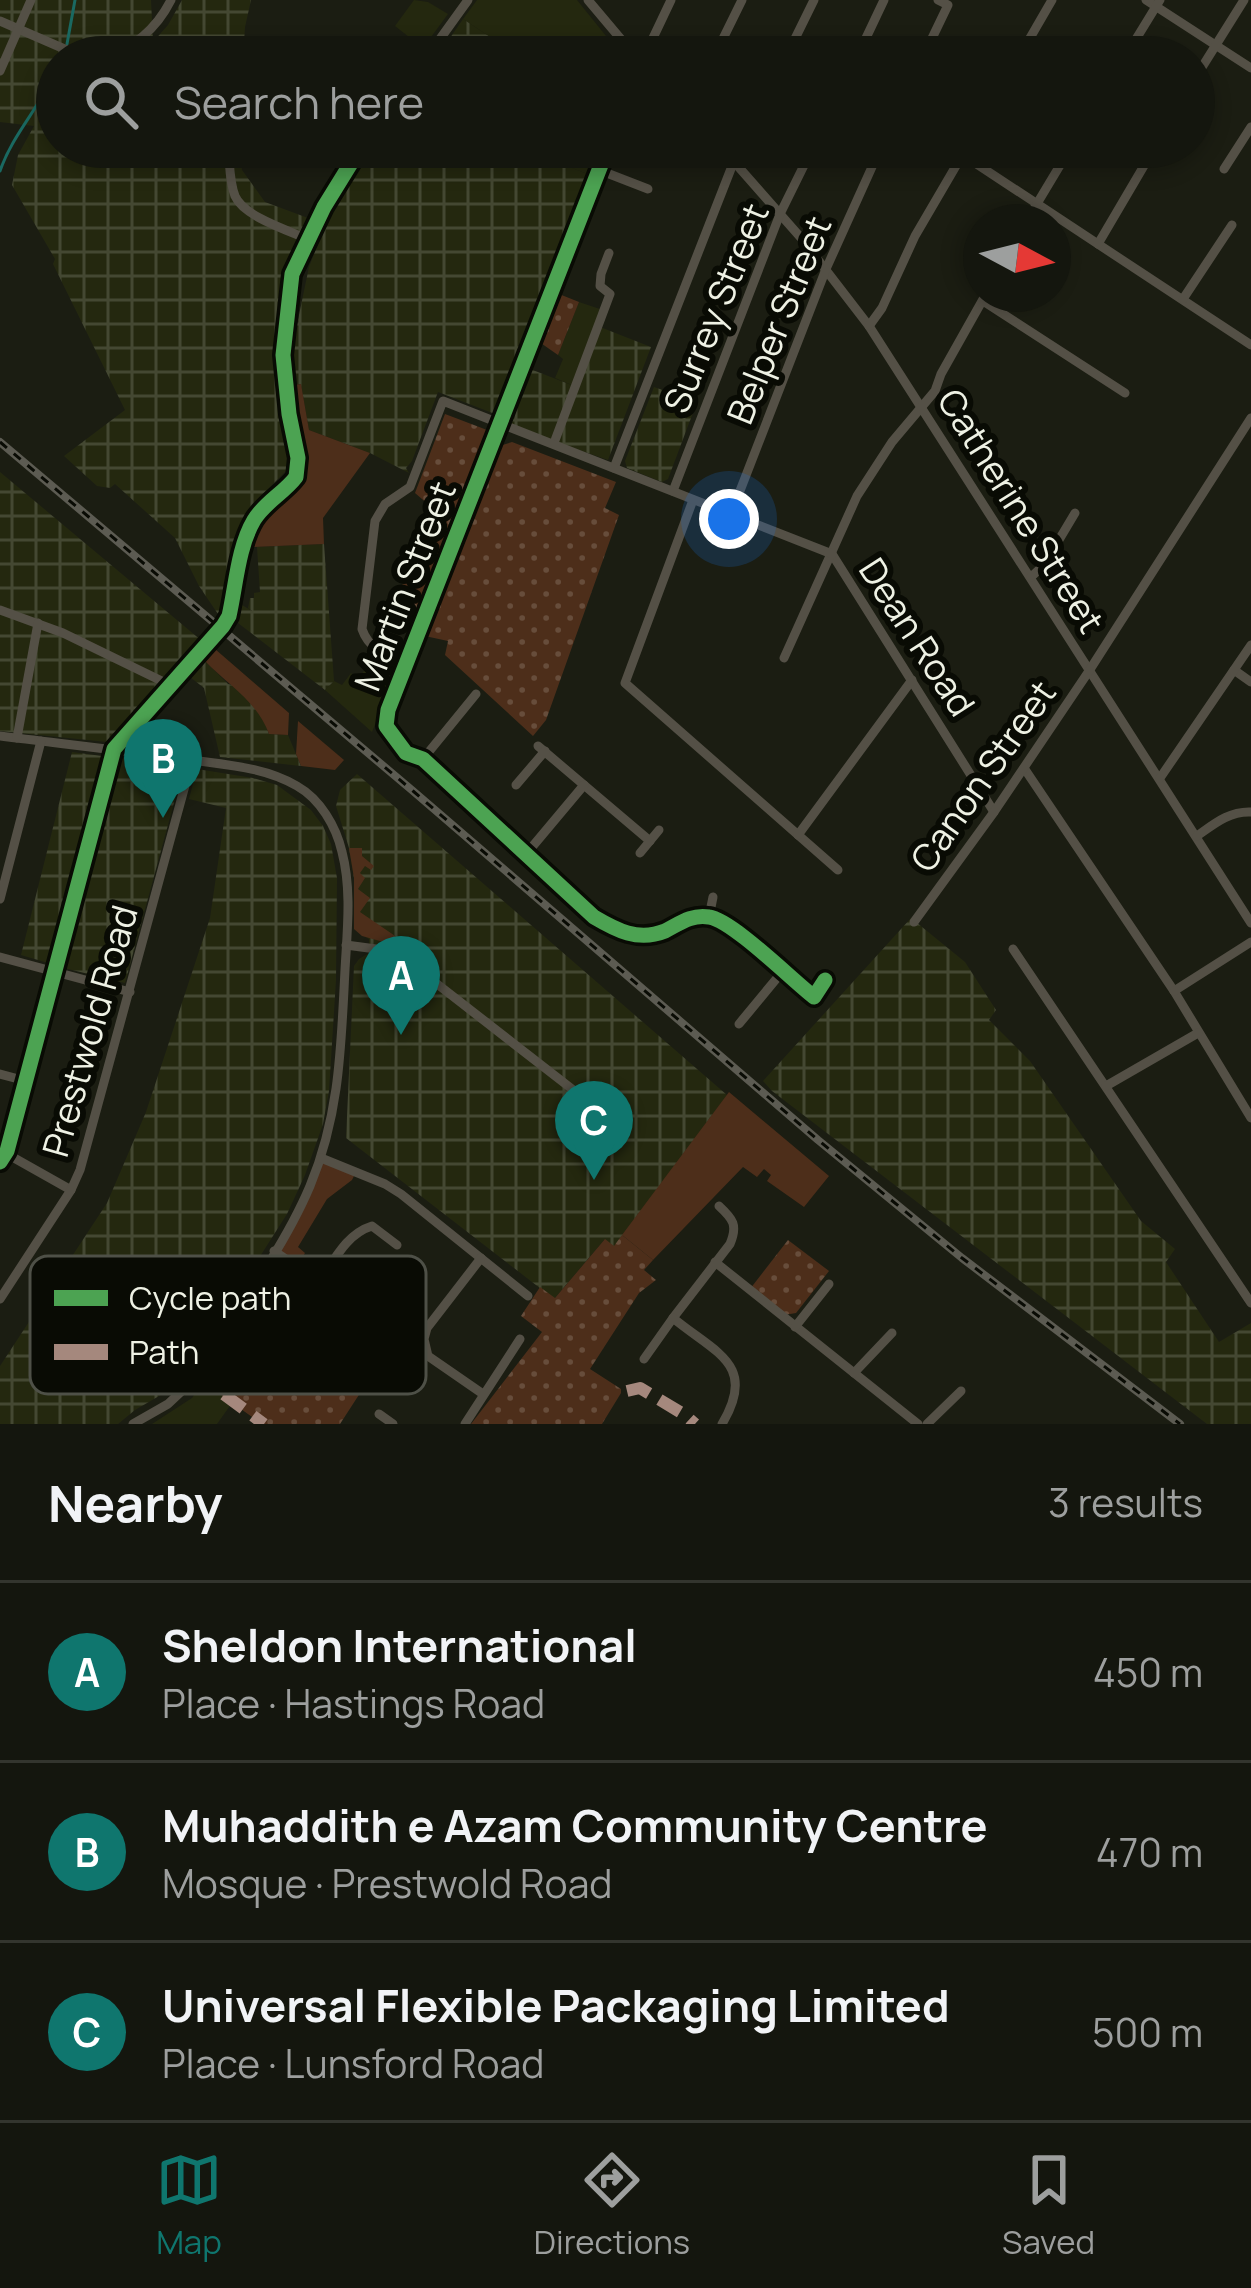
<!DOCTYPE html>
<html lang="en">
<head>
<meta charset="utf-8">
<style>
	:root { --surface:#14160e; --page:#1d1f17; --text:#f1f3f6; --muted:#9d9f9e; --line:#33352e; --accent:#0f766e }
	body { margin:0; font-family:Manrope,sans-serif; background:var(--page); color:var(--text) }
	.compass { position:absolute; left:963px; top:204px; width:108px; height:108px; border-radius:50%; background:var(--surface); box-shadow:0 6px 18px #0003; rotate:97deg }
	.you { position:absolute; left:729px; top:519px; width:42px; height:42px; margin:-30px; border:9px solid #fff; border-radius:50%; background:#1a73e8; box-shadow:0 0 0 18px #1a73e833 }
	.badge { display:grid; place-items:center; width:78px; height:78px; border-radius:50%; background:var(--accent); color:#fff; font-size:39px; font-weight:700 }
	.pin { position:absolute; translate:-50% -99px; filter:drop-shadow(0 3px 6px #0008) }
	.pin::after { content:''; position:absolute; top:63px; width:42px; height:36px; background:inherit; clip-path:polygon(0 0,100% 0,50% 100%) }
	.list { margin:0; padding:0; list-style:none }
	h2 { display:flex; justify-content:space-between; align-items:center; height:156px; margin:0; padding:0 48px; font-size:51px }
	h2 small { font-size:39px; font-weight:400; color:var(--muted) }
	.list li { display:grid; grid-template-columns:78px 1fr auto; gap:36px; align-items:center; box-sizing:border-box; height:180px; padding:0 48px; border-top:3px solid var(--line) }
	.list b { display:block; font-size:45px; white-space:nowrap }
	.list p { margin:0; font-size:39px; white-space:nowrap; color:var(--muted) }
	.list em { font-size:39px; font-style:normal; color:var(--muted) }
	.icon { flex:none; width:66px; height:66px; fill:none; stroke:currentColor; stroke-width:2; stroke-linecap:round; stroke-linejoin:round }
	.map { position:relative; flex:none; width:1251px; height:1424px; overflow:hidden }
	.search { position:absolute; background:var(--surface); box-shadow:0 6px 18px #0003; left:36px; right:36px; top:36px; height:132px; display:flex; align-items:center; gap:30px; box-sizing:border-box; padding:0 42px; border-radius:66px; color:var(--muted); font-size:45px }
	.sheet { height:696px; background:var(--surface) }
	nav { display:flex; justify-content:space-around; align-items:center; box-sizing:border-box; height:168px; border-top:3px solid var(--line); background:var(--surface); font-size:33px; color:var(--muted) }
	nav a { display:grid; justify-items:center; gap:6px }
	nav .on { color:var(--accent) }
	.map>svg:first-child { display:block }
	.built { fill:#24280f }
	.industrial { fill:url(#industrial-grid) }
	.grass { fill:#4d2e1a }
	.park { fill:url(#park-dots) }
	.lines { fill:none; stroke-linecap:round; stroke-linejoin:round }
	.stream { stroke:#1a6961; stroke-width:3 }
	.minor { stroke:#545046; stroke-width:9 }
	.rail-casing { stroke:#5c5b52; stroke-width:8 }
	.rail { stroke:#090b04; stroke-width:3; stroke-dasharray:9; stroke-linecap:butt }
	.quiet { stroke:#a5887d; stroke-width:12; stroke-dasharray:24 12; stroke-linecap:butt }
	.cycleway-casing { stroke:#090b04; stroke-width:22 }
	.cycleway { stroke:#4ca352; stroke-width:15 }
	.labels { text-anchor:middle; stroke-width:12; stroke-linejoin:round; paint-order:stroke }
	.street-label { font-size:36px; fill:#eef1e4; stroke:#090b04 }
	.key { fill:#090b04; stroke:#4e5047; stroke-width:3 }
	.key-label { font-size:33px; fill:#eef1e4 }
</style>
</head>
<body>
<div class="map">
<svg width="1251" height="1424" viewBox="0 0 1251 1424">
	<defs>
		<pattern id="industrial-grid" width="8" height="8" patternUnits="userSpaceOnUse" patternTransform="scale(3)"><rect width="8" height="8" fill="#24280f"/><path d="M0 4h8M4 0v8" fill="none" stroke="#444832"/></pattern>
		<pattern id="park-dots" width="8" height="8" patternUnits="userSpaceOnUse" patternTransform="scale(3)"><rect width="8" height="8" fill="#4d2e1a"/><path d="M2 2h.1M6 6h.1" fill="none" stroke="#674d3b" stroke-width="1.8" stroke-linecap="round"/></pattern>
	</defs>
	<rect width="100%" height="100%" fill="#1b1d12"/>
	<!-- built -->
	<g class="built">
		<polygon points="414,0 428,2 448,14 423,48 395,26"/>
		<polygon points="477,0 577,0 623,57 520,57 463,19"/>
		<polygon points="553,147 601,147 590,175 548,159"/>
		<polygon points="579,302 603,310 574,386 555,378 563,359 558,355"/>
		<polygon points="365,670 391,686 372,732 325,690 334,681 342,685 351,673 357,679"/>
		<polygon points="203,1382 232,1403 217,1424 152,1424 192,1398"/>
	</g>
	<!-- industrial -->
	<g class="industrial">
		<polygon points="0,0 151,0 153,42 168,25 182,0 251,0 245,27 243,57 57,57 57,147 239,147 242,170 265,202 308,218 290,267 277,330 276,380 290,462 288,469 253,504 244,520 237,535 223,610 218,614 199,586 175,538 115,484 110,488 97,486 64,456 125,410 53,264 55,259 12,185 18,155 34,126 0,122"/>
		<polygon points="463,19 520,57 444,57 449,49 450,38"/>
		<polygon points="368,147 553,147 549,159 590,175 495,414 438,392 412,461 406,468 409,473 370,453 309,430 301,384 294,385 294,339 309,267 334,202"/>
		<polygon points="600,327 651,347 608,460 556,442"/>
		<polygon points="525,367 574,386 552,440 504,423"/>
		<polygon points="654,387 697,402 668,479 662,482 627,468 625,461"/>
		<polygon points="0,472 202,641 116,737 107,742 0,731"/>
		<polygon points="324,544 334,681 325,690 238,623 242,605 252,611 248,608 250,598 254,598 254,593 260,592 257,547"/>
		<polygon points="205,661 228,684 236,686 263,718 269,734 288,735 301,766 220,757 204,688 190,677"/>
		<polygon points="72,752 102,756 48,963 21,955"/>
		<polygon points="119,758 184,766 125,983 64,968"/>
		<polygon points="197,769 253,778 277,785 311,810 323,826 331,844 337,878 336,980 329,1091 323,1124 305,1175 287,1214 178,1385 135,1410 118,1424 0,1424 0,1366 107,1203 146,1112 210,918 226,808 189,799"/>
		<polygon points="357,774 727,1095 614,1247 604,1240 554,1299 346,1138 354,966 359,959 369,953 369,939 354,929 354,878 349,848 336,806 340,790"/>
		<polygon points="911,918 965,962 996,1010 989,1020 1030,1061 1141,1221 1175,1249 1166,1262 1219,1342 1251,1323 1251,1424 1207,1424 772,1091 763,1081"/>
	</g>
	<!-- grass -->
	<g class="grass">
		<path d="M301 384 309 430 370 453 323 518 324 544 254 547C263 507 292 506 306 475L294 385Z"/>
		<path d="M215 649 289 713 288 735 269 734C257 701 228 685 205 661Z"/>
		<polygon points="298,721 344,760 335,770 301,766 296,754"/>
		<polygon points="349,848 362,848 362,856 374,866 371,870 365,866 360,873 365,878 358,889 370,898 360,912 404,942 401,947 362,936 354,929 354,878"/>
		<polygon points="729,1092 829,1176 804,1207 767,1181 771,1175 764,1169 757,1177 743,1167 653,1260 622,1235"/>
		<polygon points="321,1158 356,1172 352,1180 327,1199 298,1247 305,1253 298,1264 274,1251"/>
	</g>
	<!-- park -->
	<g class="park">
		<polygon points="554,292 579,302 558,355 535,339"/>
		<polygon points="445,414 487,430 412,631 390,622 429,505 415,493"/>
		<polygon points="512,442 616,482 605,508 619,515 546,720 533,736 445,655 448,641 425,636 496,447"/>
		<polygon points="622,1235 653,1260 644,1270 656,1280 639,1293 590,1369 621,1389 621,1393 602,1424 471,1424 542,1332 521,1316 540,1287 555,1298 605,1239 614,1246"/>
		<polygon points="788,1240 829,1271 796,1313 784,1315 750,1289"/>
		<polygon points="262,1288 375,1370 340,1424 262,1424 203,1382 220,1357 226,1341"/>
	</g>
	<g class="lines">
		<!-- stream -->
		<g class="stream">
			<polyline points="67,44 75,0"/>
			<path d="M0 171C13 133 42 105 57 68"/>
		</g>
		<!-- minor -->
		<g class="minor">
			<polyline points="588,0 636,57"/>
			<polyline points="1146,0 1251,68"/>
			<polyline points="0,21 83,57"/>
			<path d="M101 57C133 50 157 28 171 0"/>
			<polyline points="227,57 227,55"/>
			<polyline points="427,57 468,0"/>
			<polyline points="644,57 671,0"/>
			<polyline points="714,57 742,0"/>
			<polyline points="786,57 814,0"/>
			<polyline points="857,57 884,0"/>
			<polyline points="923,57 948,5 938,0"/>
			<polyline points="1019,57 1052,0"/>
			<polyline points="1125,57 1160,0"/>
			<polyline points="0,71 31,0"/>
			<polyline points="1194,80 1244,0"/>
			<path d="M228 147C230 163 229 181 235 196 244 217 290 231 310 240"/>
			<path d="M608 147 388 710 386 726 406 753 423 759 594 917C616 930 638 942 665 931 679 924 691 914 709 917 732 920 792 980 814 997L825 980"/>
			<polyline points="721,147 802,239 869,326 1251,923"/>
			<polyline points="742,148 742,147"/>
			<polyline points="963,155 1251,345"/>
			<polyline points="1224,169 1251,127"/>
			<polyline points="599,170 648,189"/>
			<polyline points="1026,222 1071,147"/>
			<polyline points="1098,244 1155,147"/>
			<polyline points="1183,299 1232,225"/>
			<polyline points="983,301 1125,393"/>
			<polyline points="869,326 882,308 915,236 967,147"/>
			<polyline points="554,443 610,294 600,286 601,274 609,253"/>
			<polyline points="614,468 734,161"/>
			<polyline points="673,491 780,214 813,147"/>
			<polyline points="693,500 625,683 838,870"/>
			<polyline points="731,514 826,269 881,147"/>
			<polyline points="832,554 994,812"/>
			<polyline points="1031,577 1044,565 1075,513"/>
			<polyline points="0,610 63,633 172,686"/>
			<polyline points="784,658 857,496 892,442 935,391 941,374 986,294"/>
			<path d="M407 663C387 655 369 650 362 629L375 521 385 504 410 487 443 401 832 554"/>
			<polyline points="1234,670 1251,682"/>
			<path d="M0 736C64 744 127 751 191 760 226 765 265 767 297 786 320 799 336 826 342 852 352 890 347 932 345 970 341 1046 340 1114 310 1186 281 1255 226 1325 185 1388L168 1404 133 1424"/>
			<polyline points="17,738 38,623"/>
			<polyline points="538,746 650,841"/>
			<polyline points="423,759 476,694"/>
			<polyline points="1024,768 1174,991 1251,1118"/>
			<polyline points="1160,778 1251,645"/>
			<polyline points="516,785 545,751"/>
			<polyline points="798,835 912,680"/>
			<path d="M1197 836C1214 824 1229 811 1251 812"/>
			<polyline points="527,853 584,785"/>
			<polyline points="640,853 659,830"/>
			<polyline points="0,899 41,741"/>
			<polyline points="709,917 713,897"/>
			<polyline points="914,922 994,812 1089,671 1251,418"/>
			<polyline points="346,945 391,951 405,959 590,1103"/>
			<polyline points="1013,949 1251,1303"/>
			<polyline points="0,957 130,992"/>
			<polyline points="1174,991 1251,942"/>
			<polyline points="739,1024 782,972"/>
			<polyline points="0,1074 26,1081"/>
			<polyline points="1106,1086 1198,1033"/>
			<polyline points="0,1150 71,1190"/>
			<polyline points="321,1158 385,1184 401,1194 528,1296"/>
			<path d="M0 1162 7 1151 114 749 223 626 229 616C236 585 238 547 254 520 265 502 284 493 296 477L298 458 289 414 283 355 292 274 324 207 361 147"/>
			<path d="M274 1251C294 1265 315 1278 333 1294 344 1304 351 1314 363 1323"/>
			<polyline points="481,1258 427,1328 424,1339 428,1356 483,1394"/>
			<polyline points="715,1262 918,1424"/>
			<path d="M319 1282C334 1261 346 1234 372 1226L397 1245"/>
			<polyline points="0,1299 71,1190 80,1170 192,760"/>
			<path d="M673 1318 730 1244C738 1225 733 1219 719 1206"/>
			<polyline points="795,1327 829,1284"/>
			<path d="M644 1359 673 1318C715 1353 758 1364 722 1424"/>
			<polyline points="854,1373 892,1333"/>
			<polyline points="379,1414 393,1424"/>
			<polyline points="465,1424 520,1339"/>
			<polyline points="927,1424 961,1391"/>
		</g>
		<defs>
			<polyline id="rail" points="0,442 413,791 818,1140 962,1258 1180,1424"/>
		</defs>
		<!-- rail casing -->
		<use href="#rail" class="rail-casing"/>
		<!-- rail -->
		<use href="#rail" class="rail"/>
		<!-- quiet -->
		<g class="quiet">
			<polyline points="195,1373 264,1424"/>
			<polyline points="627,1391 640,1388 685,1415 695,1424"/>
		</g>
		<defs>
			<g id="cycleway">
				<path d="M608 147 388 710 386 726 406 753 423 759 594 917C616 930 638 942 665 931 679 924 691 914 709 917 732 920 792 980 814 997L825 980"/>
				<path d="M0 1162 7 1151 114 749 223 626 229 616C236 585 238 547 254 520 265 502 284 493 296 477L298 458 289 414 283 355 292 274 324 207 361 147"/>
			</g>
		</defs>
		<!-- cycleway casing -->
		<use href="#cycleway" class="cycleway-casing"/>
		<!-- cycleway -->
		<use href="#cycleway" class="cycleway"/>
	</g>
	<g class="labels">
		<!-- street labels -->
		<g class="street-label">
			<text transform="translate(716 308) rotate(-68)" y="13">Surrey Street</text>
			<text transform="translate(779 320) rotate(-68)" y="13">Belper Street</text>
			<text transform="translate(1021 511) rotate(58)" y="13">Catherine Street</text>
			<text transform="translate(405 586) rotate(-69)" y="13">Martin Street</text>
			<text transform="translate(917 637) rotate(57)" y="13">Dean Road</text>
			<text transform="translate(983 776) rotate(-55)" y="13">Canon Street</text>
			<text transform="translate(90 1031) rotate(-74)" y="13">Prestwold Road</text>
		</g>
	</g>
	<!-- legend -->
	<rect x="30" y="1256" width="396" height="138" rx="18" class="key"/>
	<rect x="54" y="1290" width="54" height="16" fill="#4ca352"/>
	<rect x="54" y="1344" width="54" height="16" fill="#a5887d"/>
	<g class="key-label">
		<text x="129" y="1310">Cycle path</text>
		<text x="129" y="1364">Path</text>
	</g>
</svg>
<svg class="compass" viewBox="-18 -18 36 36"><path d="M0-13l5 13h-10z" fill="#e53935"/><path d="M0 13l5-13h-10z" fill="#9d9f9e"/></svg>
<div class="you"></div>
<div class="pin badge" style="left:401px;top:1035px">A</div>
<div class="pin badge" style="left:163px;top:818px">B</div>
<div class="pin badge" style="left:594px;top:1180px">C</div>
<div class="search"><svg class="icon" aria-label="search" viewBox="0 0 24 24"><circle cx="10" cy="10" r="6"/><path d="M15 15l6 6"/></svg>Search here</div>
</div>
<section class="sheet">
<h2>Nearby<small>3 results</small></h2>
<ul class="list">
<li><span class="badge">A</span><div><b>Sheldon International</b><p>Place · Hastings Road</p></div><em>450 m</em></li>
<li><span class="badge">B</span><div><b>Muhaddith e Azam Community Centre</b><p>Mosque · Prestwold Road</p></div><em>470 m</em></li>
<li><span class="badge">C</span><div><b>Universal Flexible Packaging Limited</b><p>Place · Lunsford Road</p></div><em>500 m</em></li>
</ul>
</section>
<nav>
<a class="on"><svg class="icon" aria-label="map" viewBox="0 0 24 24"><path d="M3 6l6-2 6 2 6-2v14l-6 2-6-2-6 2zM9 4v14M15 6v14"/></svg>Map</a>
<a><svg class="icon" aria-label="directions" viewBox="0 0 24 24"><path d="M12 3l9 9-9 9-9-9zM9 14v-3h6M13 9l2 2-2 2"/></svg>Directions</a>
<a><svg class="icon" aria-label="saved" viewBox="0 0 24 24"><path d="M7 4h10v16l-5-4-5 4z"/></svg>Saved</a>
</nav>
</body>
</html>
